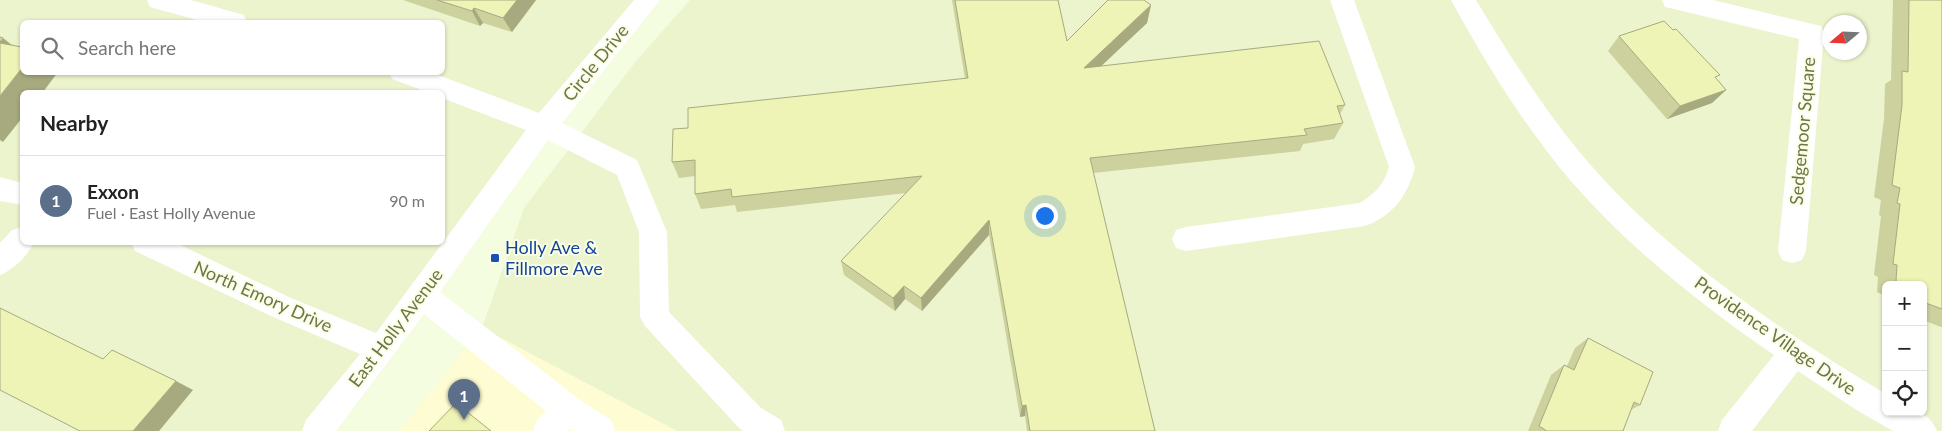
<!DOCTYPE html>
<html lang="en">
<head>
<meta charset="utf-8">
<style>
	:root { --surface:#fff; --page:#f6f6f6; --text:#222; --muted:#767676; --line:#e0e0e0; --accent:#7c7430 }
	body { margin:0; font-family:Lato,sans-serif; background:var(--page); color:var(--text) }
	.controls { position:absolute; right:15px; bottom:15px; display:grid; overflow:hidden; border-radius:8px; box-shadow:0 1px 4px #0004 }
	.controls button { width:45px; height:45px; display:grid; place-items:center; padding:0; border:0; border-bottom:1px solid var(--line); background:var(--surface); color:var(--text); font:25px sans-serif }
	.compass { position:absolute; left:1822px; top:15px; width:45px; height:45px; border-radius:50%; background:var(--surface); box-shadow:0 1px 4px #0004; rotate:251deg }
	.you { position:absolute; left:1044px; top:215px; width:18px; height:18px; margin:-12px; border:4px solid #fff; border-radius:50%; background:#1a73e8; box-shadow:0 0 0 8px #1a73e833 }
	.badge { display:grid; place-items:center; width:32px; height:32px; border-radius:50%; background:var(--accent); color:#fff; font-size:16px; font-weight:700 }
	.pin { position:absolute; translate:-50% -41px; filter:drop-shadow(0 1px 2px #0008) }
	.pin::after { content:''; position:absolute; top:26px; width:18px; height:15px; background:inherit; clip-path:polygon(0 0,100% 0,50% 100%) }
	.list { margin:0; padding:0; list-style:none }
	h2 { display:flex; justify-content:space-between; align-items:center; height:65px; margin:0; padding:0 20px; font-size:21px }
	h2 small { font-size:16px; font-weight:400; color:var(--muted) }
	.list li { display:grid; grid-template-columns:32px 1fr auto; gap:15px; align-items:center; box-sizing:border-box; height:90px; padding:0 20px; border-top:1px solid var(--line) }
	.list b { display:block; font-size:19px; white-space:nowrap }
	.list p { margin:0; font-size:16px; white-space:nowrap; color:var(--muted) }
	.list em { font-size:16px; font-style:normal; color:var(--muted) }
	.icon { flex:none; width:28px; height:28px; fill:none; stroke:currentColor; stroke-width:2; stroke-linecap:round; stroke-linejoin:round }
	.map { position:relative; flex:none; width:1942px; height:431px; overflow:hidden }
	.search { position:absolute; background:var(--surface); box-shadow:0 1px 4px #0004; left:20px; top:20px; width:425px; height:55px; display:flex; align-items:center; gap:12px; box-sizing:border-box; padding:0 18px; border-radius:8px; color:var(--muted); font-size:19px }
	.panel { position:absolute; background:var(--surface); box-shadow:0 1px 4px #0004; left:20px; top:90px; width:425px; height:155px; border-radius:8px }
	.map>svg:first-child { display:block }
	.residential { fill:#ebf4cd; fill-rule:evenodd }
	.commercial { fill:#fdfcd2 }
	.lines { fill:none; stroke-linecap:round; stroke-linejoin:round }
	.minor { fill:#fff; fill-rule:evenodd }
	.wall { fill:#cdd19d }
	.shaded-wall { fill:#a7aa7f }
	.building { fill:#eef3b6; stroke:#a7aa7f }
	.transit-dot { fill:#1a4fb4; stroke:#f8ffe6; stroke-width:2 }
	.labels { text-anchor:middle; stroke-width:4; stroke-linejoin:round; paint-order:stroke }
	.street-label { font-size:18px; fill:#727347; stroke:#f8ffe6 }
	.transit-label { font-size:18px; fill:#164399; stroke:#f8ffe6; text-anchor:start }
</style>
</head>
<body>
<div class="map">
<svg width="1942" height="431" viewBox="0 0 1942 431">
	<rect width="100%" height="100%" fill="#f4fddf"/>
	<!-- residential -->
	<g class="residential">
		<path d="M0 0H648L317 431H0ZM22 22H442V72H22ZM22 92H442V242H22Z"/>
		<path d="M690 0H1942V431H677L482 328 524 208 636 61ZM1830 22H1860V52H1830ZM1886 285H1923V412H1886Z"/>
	</g>
	<!-- commercial -->
	<polygon class="commercial" points="482,328 677,431 399,431"/>
	<g class="lines">
		<!-- minor -->
		<g class="minor">
			<polygon points="147,0 191,0 244,15 247,22 204,22 150,7"/>
			<polygon points="634,0 660,0 562,123 637,160 667,232 669,312 761,408 781,420 785,431 743,431 739,428 645,326 640,317 639,232 617,175 548,140 440,292 579,399 611,420 615,431 574,431 570,429 568,431 533,431 537,420 546,411 424,314 336,431 302,431 306,420 360,354 271,316 135,251 131,242 174,242 291,298 376,333 526,130 442,98 442,92 427,92 392,79 389,72 430,72 539,113"/>
			<path d="M1330 0H1354L1415 167C1408 195 1393 216 1365 226L1186 251 1176 248 1172 239 1176 230 1186 227 1360 203C1375 193 1384 185 1389 167Z"/>
			<path d="M1451 0H1476C1510 56 1545 112 1588 162 1667 254 1782 332 1886 394V412C1908 412 1927 407 1937 431H1893L1858 411 1798 371 1752 431H1718L1722 420 1774 355C1700 304 1629 248 1570 180 1524 126 1485 62 1451 0Z"/>
			<polygon points="1662,0 1713,0 1821,26 1824,33 1806,251 1802,260 1792,263 1782,260 1778,251 1799,39 1674,9 1665,7"/>
			<polygon points="0,177 22,183 22,205 0,201"/>
			<path d="M22 227V242H34C28 256 13 270 0 275V243L12 230Z"/>
		</g>
	</g>
	<!-- wall -->
	<g class="wall">
		<polygon points="403,0 536,0 512,32 483,23 480,26"/>
		<polygon points="952,0 1058,0 1067,41 1151,5 1147,23 1101,66 1345,105 1340,114 1343,123 1334,139 1303,144 1300,151 1093,173 1155,431 1027,431 1025,416 1020,417 989,235 922,311 905,299 895,311 844,275 841,261 906,193 737,212 735,205 701,209 695,194 695,176 679,178 672,162 688,128 965,79"/>
		<polygon points="1893,0 1942,0 1942,327 1941,327 1923,320 1923,285 1886,285 1886,296 1877,292 1878,277 1874,275 1881,216 1879,215 1881,200 1874,197 1884,119 1885,84 1891,80"/>
		<polygon points="1619,36 1716,79 1726,90 1712,103 1667,119 1608,51"/>
		<polygon points="1588,338 1640,405 1631,410 1623,431 1528,431 1551,375 1564,365 1567,366 1575,348"/>
	</g>
	<!-- shaded-wall -->
	<g class="shaded-wall">
		<polygon points="517,0 536,0 512,32 503,18"/>
		<polygon points="1151,5 1147,23 1081,85 1084,68"/>
		<polygon points="474,8 483,23 480,26 472,11"/>
		<polygon points="3,38 22,53 0,44 0,42"/>
		<polygon points="22,68 22,72 58,72 43,92 22,92 22,118 3,142 0,140 0,96"/>
		<polygon points="1726,90 1712,103 1667,119 1680,106"/>
		<polygon points="989,220 989,235 922,311 921,298"/>
		<polygon points="904,286 905,299 895,311 893,298"/>
		<polygon points="176,381 193,390 159,431 133,431"/>
		<polygon points="1026,405 1025,416 1020,417 1022,406"/>
	</g>
	<!-- building -->
	<g class="building">
		<polygon points="437,0 517,0 503,18 474,8 472,11"/>
		<polygon points="955,0 1058,0 1067,41 1108,0 1144,0 1151,5 1084,68 1319,41 1345,105 1337,106 1343,123 1304,129 1307,135 1090,158 1155,431 1030,431 1026,405 1022,406 989,220 921,298 904,286 893,298 841,261 922,176 732,197 731,189 695,194 695,160 672,162 673,129 688,128 688,108 968,78"/>
		<polygon points="1909,0 1942,0 1942,309 1923,302 1923,285 1904,285 1896,281 1897,265 1893,264 1900,204 1897,203 1900,188 1892,185 1902,105 1902,71 1908,72"/>
		<polygon points="1664,21 1673,30 1676,29 1720,75 1715,77 1726,90 1680,106 1619,36"/>
		<polygon points="0,37 3,38 0,42"/>
		<polygon points="0,43 22,47 22,68 0,96"/>
		<polygon points="0,308 103,359 112,350 176,381 133,431 80,431 0,390"/>
		<polygon points="1588,338 1653,372 1640,405 1634,402 1623,431 1547,431 1539,426 1564,365 1574,370"/>
		<polygon points="456,403 491,431 429,431"/>
	</g>
	<!-- markers -->
	<rect class="transit-dot" x="490" y="253" width="10" height="10" rx="2.5"/>
	<g class="labels">
		<!-- street labels -->
		<g class="street-label">
			<text transform="translate(596 63) rotate(-51)" y="6">Circle Drive</text>
			<text transform="translate(1803 131) rotate(-85)" y="6">Sedgemoor Square</text>
			<text transform="translate(263 297) rotate(24)" y="6">North Emory Drive</text>
			<text transform="translate(396 328) rotate(-53)" y="6">East Holly Avenue</text>
			<text transform="translate(1775 336) rotate(35)" y="6">Providence Village Drive</text>
		</g>
		<!-- transit labels -->
		<g class="transit-label">
			<text x="505" y="254">Holly Ave &amp;<tspan x="505" dy="21">Fillmore Ave</tspan></text>
		</g>
	</g>
</svg>
<div class="controls">
<button>+</button>
<button>−</button>
<button><svg class="icon" aria-label="locate" viewBox="0 0 24 24"><circle cx="12" cy="12" r="6"/><path d="M12 2v4M12 18v4M2 12h4M18 12h4"/></svg></button>
</div>
<svg class="compass" viewBox="-18 -18 36 36"><path d="M0-13l5 13h-10z" fill="#e53935"/><path d="M0 13l5-13h-10z" fill="#767676"/></svg>
<div class="you"></div>
<div class="pin badge" style="left:464px;top:420px;background:#5c6f8a">1</div>
<div class="search"><svg class="icon" aria-label="search" viewBox="0 0 24 24"><circle cx="10" cy="10" r="6"/><path d="M15 15l6 6"/></svg>Search here</div>
<section class="panel">
<h2>Nearby<small></small></h2>
<ul class="list">
<li><span class="badge" style="background:#5c6f8a">1</span><div><b>Exxon</b><p>Fuel · East Holly Avenue</p></div><em>90 m</em></li>
</ul>
</section>
</div>
</body>
</html>
